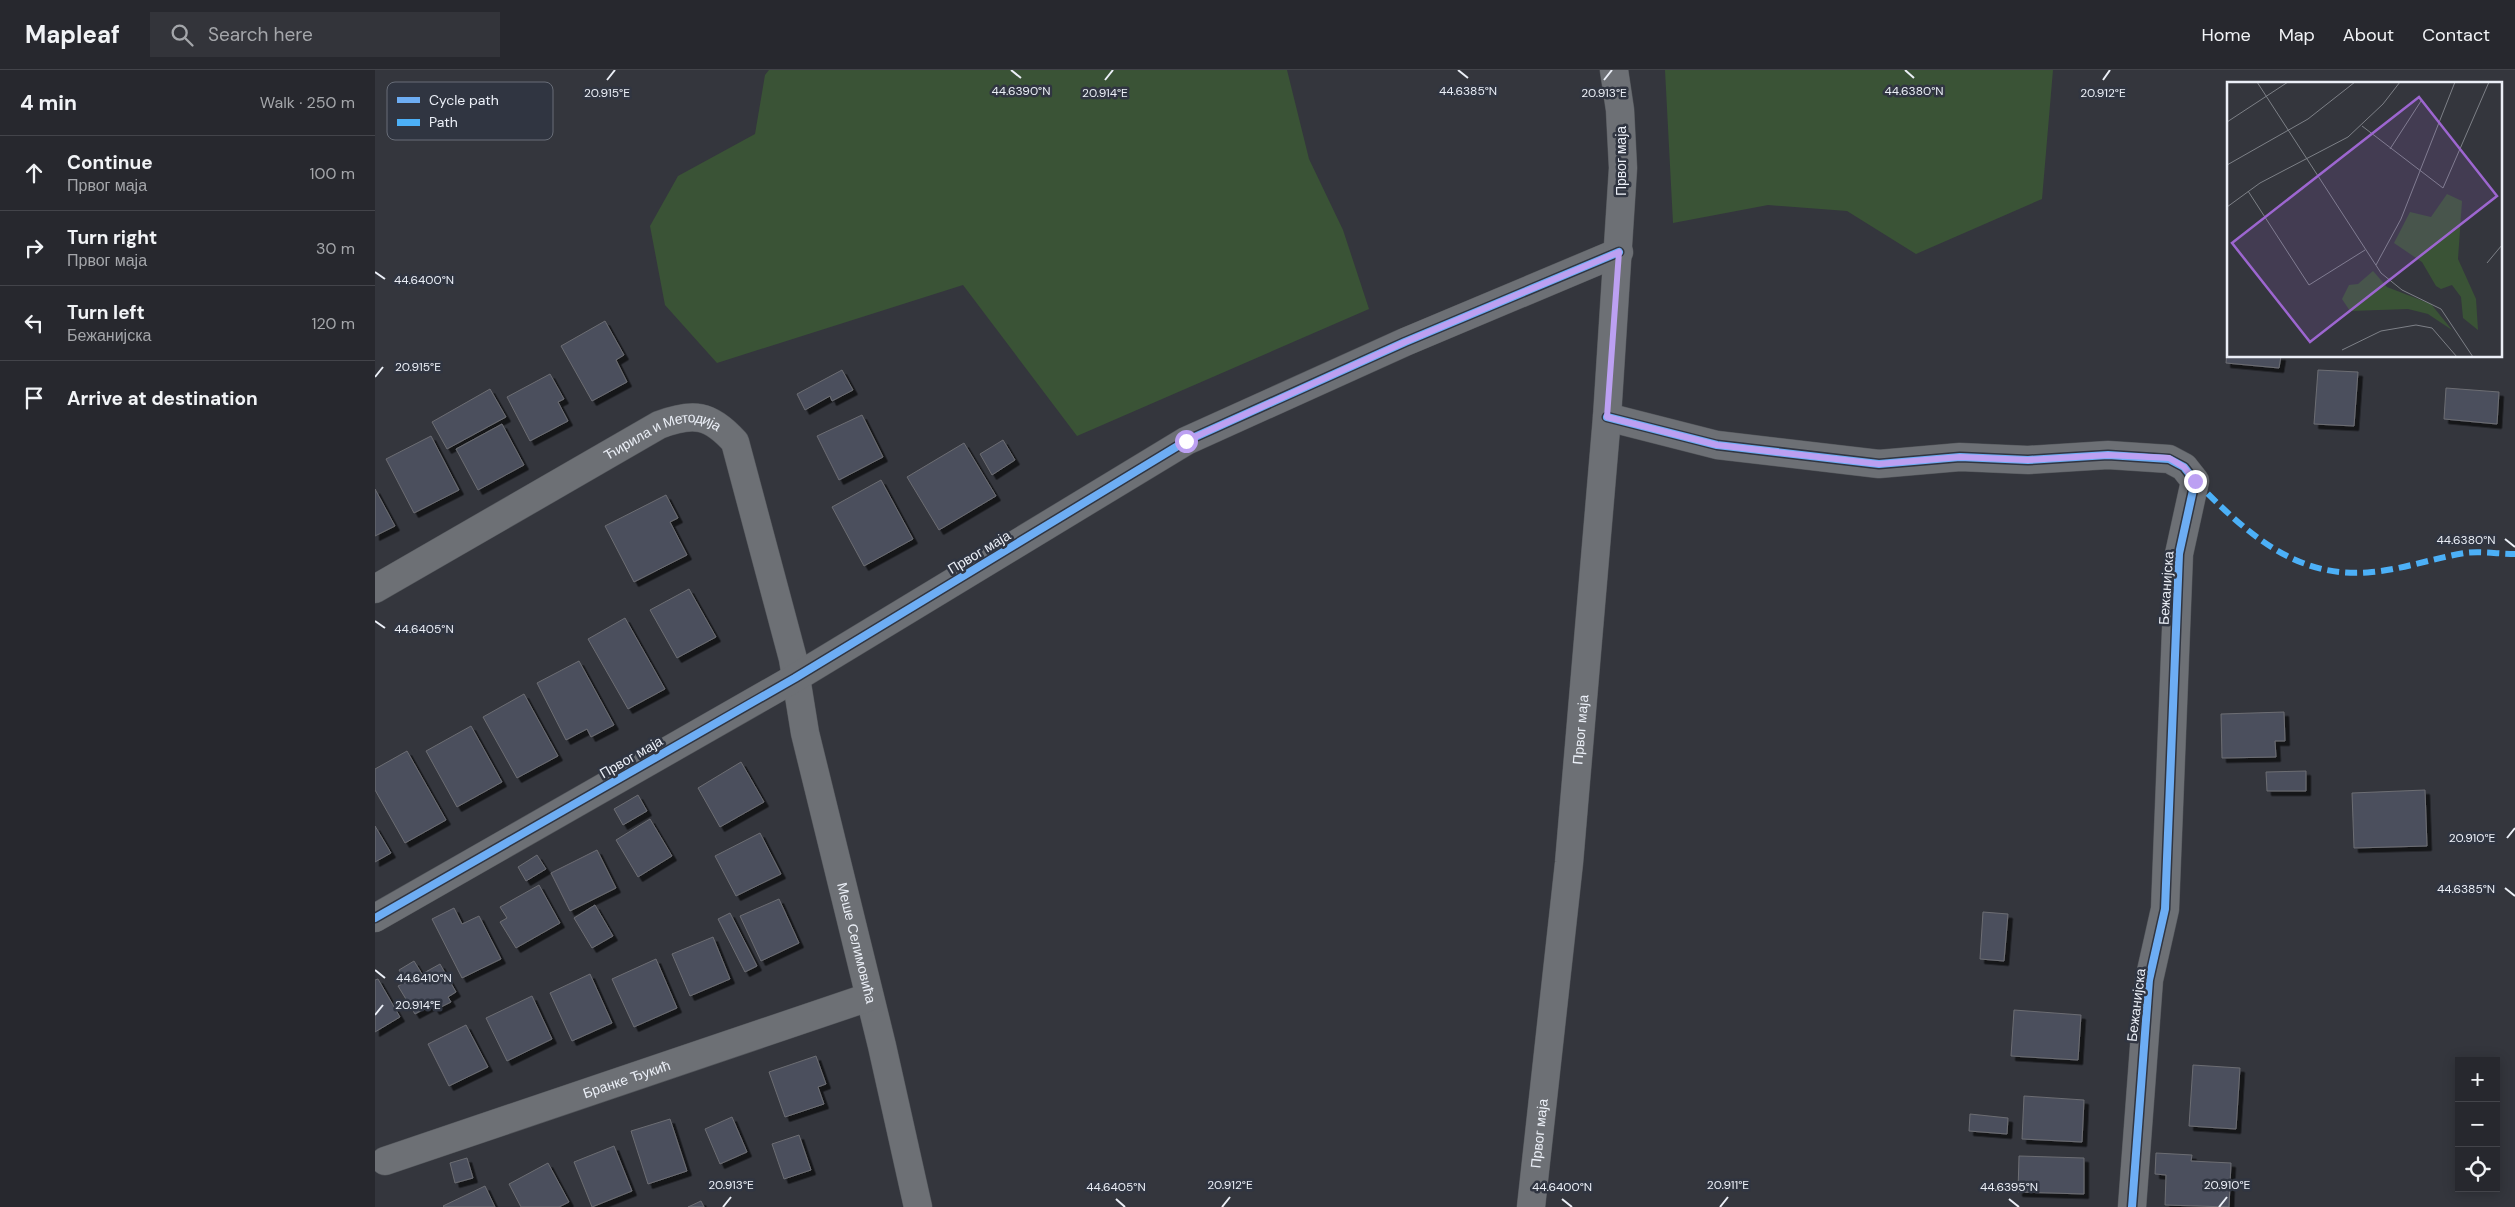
<!DOCTYPE html>
<html lang="en">
<head>
<meta charset="utf-8">
<style>
	:root { --surface:#27282e; --page:#33343a; --text:#f1f3f6; --muted:#a4a6aa; --line:#43444a }
	body { margin:0; font-family:"DM Sans",sans-serif; background:var(--page); color:var(--text) }
	.controls { position:absolute; right:15px; bottom:15px; display:grid; overflow:hidden; border-radius:0px; box-shadow:0 2px 12px #0003 }
	.controls button { width:45px; height:45px; display:grid; place-items:center; padding:0; border:0; border-bottom:1px solid var(--line); background:var(--surface); color:var(--text); font:25px sans-serif }
	.stop { position:absolute; width:15px; height:15px; margin:-11px; border:4px solid #bca0f2; border-radius:50%; background:#fff }
	.stop.end { background:#bca0f2; border-color:#fff; box-shadow:0 1px 5px #0008 }
	.list { margin:0; padding:0; list-style:none }
	h2 { display:flex; justify-content:space-between; align-items:center; height:65px; margin:0; padding:0 20px; font-size:21px }
	h2 small { font-size:16px; font-weight:400; color:var(--muted) }
	.list li { display:grid; grid-template-columns:32px 1fr auto; gap:15px; align-items:center; box-sizing:border-box; height:75px; padding:0 20px; border-top:1px solid var(--line) }
	.list b { display:block; font-size:19px; white-space:nowrap }
	.list p { margin:0; font-size:16px; white-space:nowrap; color:var(--muted) }
	.list em { font-size:16px; font-style:normal; color:var(--muted) }
	.icon { flex:none; width:28px; height:28px; fill:none; stroke:currentColor; stroke-width:2; stroke-linecap:round; stroke-linejoin:round }
	.map { position:relative; flex:none; width:2140px; height:1137px; overflow:hidden }
	header { display:flex; align-items:center; gap:30px; box-sizing:border-box; height:70px; padding:0 25px; background:var(--surface); border-bottom:1px solid var(--line) }
	header strong { font-size:24px }
	nav { display:flex; gap:28px; margin-inline-start:auto; font-size:18px }
	.search { width:350px; height:45px; background:var(--page); display:flex; align-items:center; gap:12px; box-sizing:border-box; padding:0 18px; border-radius:0px; color:var(--muted); font-size:19px }
	main { display:flex }
	aside { flex:1; background:var(--surface) }
	.map>svg:first-child { display:block }
	.green { fill:#3a5336 }
	.building { fill:#4c505d; stroke:#6c6d73; filter:url(#shadow) }
	.lines { fill:none; stroke-linecap:round; stroke-linejoin:round }
	.street-casing { stroke:#52555a; stroke-width:29 }
	.secondary-casing { stroke:#52555a; stroke-width:29 }
	.street { stroke:#6d7075; stroke-width:28 }
	.secondary { stroke:#6d7075; stroke-width:28 }
	.quiet { stroke:#4cb0f7; stroke-width:6; stroke-dasharray:12 6; stroke-linecap:butt }
	.cycleway-casing { stroke:#303541; stroke-width:11 }
	.cycleway { stroke:#6dadf4; stroke-width:8 }
	.route { stroke:#bca0f2; stroke-width:6 }
	.ticks { fill:none; stroke:#ebeff7; stroke-width:2 }
	.labels { text-anchor:middle; stroke-width:5; stroke-linejoin:round; paint-order:stroke }
	.street-label { font-size:14px; fill:#ebeff7; stroke:#303541 }
	.inset-road { fill:none; stroke:#7d8087; stroke-width:1 }
	.view { fill:#9d66d0; fill-opacity:0.15; stroke:#9d66d0; stroke-width:2.5 }
	.inset-edge { fill:none; stroke:#ebeff7; stroke-width:2.5 }
	.key { fill:#303541; stroke:#686d78; stroke-width:1 }
	.key-label { font-size:14px; fill:#ebeff7 }
	.ticks-label { font-size:12px; text-anchor:middle; fill:#ebeff7; stroke:#303541; stroke-width:5; stroke-linejoin:round; paint-order:stroke }
</style>
</head>
<body>
<header>
<strong>Mapleaf</strong>
<div class="search"><svg class="icon" aria-label="search" viewBox="0 0 24 24"><circle cx="10" cy="10" r="6"/><path d="M15 15l6 6"/></svg>Search here</div>
<nav><a>Home</a><a>Map</a><a>About</a><a>Contact</a></nav>
</header>
<main>
<aside>
<h2>4 min<small>Walk · 250 m</small></h2>
<ul class="list">
<li><svg class="icon" aria-label="ahead" viewBox="0 0 24 24"><path d="M12 20V5M6 11l6-6 6 6"/></svg><div><b>Continue</b><p>Првог маја</p></div><em>100 m</em></li>
<li><svg class="icon" aria-label="right" viewBox="0 0 24 24"><path d="M7 20v-9h11M14 6l5 5-5 5"/></svg><div><b>Turn right</b><p>Првог маја</p></div><em>30 m</em></li>
<li><svg class="icon" aria-label="left" viewBox="0 0 24 24"><path d="M17 20v-9H6M10 6l-5 5 5 5"/></svg><div><b>Turn left</b><p>Бежанијска</p></div><em>120 m</em></li>
<li><svg class="icon" aria-label="arrive" viewBox="0 0 24 24"><path d="M6 21V4h12l-3 4 3 4H6"/></svg><div><b>Arrive at destination</b></div></li>
</ul>
</aside>
<div class="map">
<svg width="2140" height="1137" viewBox="0 0 2140 1137">
	<defs>
		<filter id="shadow"><feDropShadow dx="4.5" dy="4.5" stdDeviation="0" flood-color="#0009"/></filter>
	</defs>
	<rect width="100%" height="100%" fill="#34363d"/>
	<!-- green -->
	<g class="green">
		<polygon points="394,0 912,0 934,89 968,160 994,239 702,366 588,215 342,293 290,235 275,156 303,106 380,64 390,5"/>
		<polygon points="1290,0 1678,0 1667,129 1541,184 1472,141 1393,135 1298,153"/>
	</g>
	<!-- building -->
	<g class="building">
		<polygon points="230,251 249,285 241,290 252,312 217,331 186,276"/>
		<polygon points="1854,259 1854,286 1906,286 1904,298 1851,293"/>
		<polygon points="467,300 478,320 457,331 455,326 430,340 422,324"/>
		<polygon points="1943,300 1983,302 1979,356 1939,354"/>
		<polygon points="175,304 189,329 183,332 193,351 155,371 132,327"/>
		<polygon points="2071,318 2124,322 2122,354 2069,349"/>
		<polygon points="115,319 131,347 72,379 57,352"/>
		<polygon points="487,345 508,387 464,410 442,366"/>
		<polygon points="127,354 149,395 103,420 81,379"/>
		<polygon points="56,366 84,420 39,443 11,389"/>
		<polygon points="628,370 640,390 617,405 605,384"/>
		<polygon points="589,373 621,426 564,460 532,407"/>
		<polygon points="506,410 538,469 489,496 457,437"/>
		<polygon points="0,419 20,456 0,466"/>
		<polygon points="291,425 303,448 295,452 312,485 259,512 230,456"/>
		<polygon points="314,519 341,567 302,588 275,540"/>
		<polygon points="250,548 290,619 253,639 213,569"/>
		<polygon points="204,591 239,655 216,667 212,659 191,670 162,613"/>
		<polygon points="149,624 183,686 142,708 108,647"/>
		<polygon points="1909,642 1910,671 1900,671 1901,687 1847,688 1846,644"/>
		<polygon points="96,656 127,712 82,737 51,681"/>
		<polygon points="32,681 71,750 30,773 0,720 0,699"/>
		<polygon points="366,692 389,732 345,757 323,718"/>
		<polygon points="1931,701 1931,721 1892,721 1891,702"/>
		<polygon points="2050,720 2052,776 1979,778 1977,723"/>
		<polygon points="263,725 272,741 248,755 239,739"/>
		<polygon points="275,749 297,786 263,807 241,770"/>
		<polygon points="0,756 16,783 0,792"/>
		<polygon points="385,763 406,804 361,826 340,786"/>
		<polygon points="222,780 241,818 195,841 176,803"/>
		<polygon points="162,785 171,799 151,811 143,797"/>
		<polygon points="164,815 185,853 141,878 125,852 132,848 125,837"/>
		<polygon points="404,829 424,873 386,891 365,846"/>
		<polygon points="220,835 238,866 217,878 199,848"/>
		<polygon points="79,838 87,854 104,846 126,889 87,908 57,849"/>
		<polygon points="1608,842 1633,844 1629,891 1605,889"/>
		<polygon points="355,843 382,896 370,902 343,849"/>
		<polygon points="338,867 355,909 315,926 297,884"/>
		<polygon points="281,889 302,938 259,957 237,909"/>
		<polygon points="39,891 47,904 65,894 81,922 73,927 76,932 60,940 57,935 40,944 23,916 31,912 24,900"/>
		<polygon points="215,904 237,953 197,971 175,923"/>
		<polygon points="3,909 25,947 0,962 0,910"/>
		<polygon points="157,926 177,969 132,991 111,948"/>
		<polygon points="1639,940 1706,945 1703,990 1636,986"/>
		<polygon points="91,955 113,997 74,1016 53,974"/>
		<polygon points="441,986 451,1014 443,1017 449,1034 410,1047 394,1002"/>
		<polygon points="1818,995 1865,998 1861,1059 1814,1056"/>
		<polygon points="1649,1026 1709,1030 1707,1072 1647,1069"/>
		<polygon points="1595,1044 1633,1048 1632,1064 1594,1061"/>
		<polygon points="357,1047 372,1082 345,1094 330,1059"/>
		<polygon points="295,1049 312,1101 273,1114 256,1061"/>
		<polygon points="424,1065 436,1100 409,1109 397,1074"/>
		<polygon points="239,1076 257,1121 217,1137 199,1092"/>
		<polygon points="1781,1083 1817,1085 1816,1091 1856,1093 1854,1137 1790,1135 1791,1105 1780,1104"/>
		<polygon points="1644,1086 1709,1088 1709,1124 1643,1122"/>
		<polygon points="92,1088 98,1108 80,1113 75,1093"/>
		<polygon points="173,1093 194,1132 184,1137 146,1137 134,1114"/>
		<polygon points="110,1116 120,1137 69,1137 68,1136"/>
		<polygon points="326,1131 329,1137 313,1137"/>
	</g>
	<g class="lines">
		<defs>
			<g id="street">
				<polyline points="1232,347 1342,375 1504,394 1585,387 1653,390 1733,385 1794,389 1809,397 1820,411 1804,484 1790,839 1774,910 1757,1137"/>
				<path id="s1" d="M0 519 284 355C318 342 335 344 360 372L418 589 430 663 507 976 543 1137"/>
				<polyline points="0,848 420,608 811,371 1030,272 1244,182"/>
				<path id="s2" d="M10 1091 494 927"/>
			</g>
			<g id="secondary">
				<path id="s3" d="M1156 1137 1194 793 1232 347 1248 98 1245 40 1239 0"/>
			</g>
		</defs>
		<!-- street casing -->
		<use href="#street" class="street-casing"/>
		<!-- secondary casing -->
		<use href="#secondary" class="secondary-casing"/>
		<!-- street -->
		<use href="#street" class="street"/>
		<!-- secondary -->
		<use href="#secondary" class="secondary"/>
		<!-- quiet -->
		<path class="quiet" d="M1820 411C1870 461 1920 510 1997 502 2029 499 2059 488 2090 483 2106 481 2124 484 2140 484"/>
		<defs>
			<g id="cycleway">
				<polyline points="1232,347 1342,375 1504,394 1585,387 1653,390 1733,385 1794,389 1809,397 1820,411 1804,484 1790,839 1774,910 1757,1137"/>
				<polyline points="0,848 420,608 811,371 1030,272 1244,182"/>
			</g>
		</defs>
		<!-- cycleway casing -->
		<use href="#cycleway" class="cycleway-casing"/>
		<!-- cycleway -->
		<use href="#cycleway" class="cycleway"/>
	</g>
	<g class="lines">
		<!-- route -->
		<polyline class="route" points="811,371 1030,272 1244,182 1232,347 1342,375 1504,394 1585,387 1653,390 1733,385 1794,388 1809,397 1820,411"/>
	</g>
	<!-- ticks -->
	<path class="ticks" d="M636 0 646 8M1083 0 1093 8M1530 0 1539 8M232 10 240 0M730 10 738 0M1229 10 1237 0M1728 10 1735 0M0 202 10 209M0 307 8 297M2130 469 2140 477M0 551 10 558M2132 768 2140 758M2130 818 2140 826M0 900 10 908M0 945 8 935M741 1129 750 1137M1187 1129 1197 1137M1634 1129 1644 1137M348 1137 356 1127M847 1137 855 1127M1345 1137 1353 1127M1844 1137 1852 1127"/>
	<g class="labels">
		<!-- street labels -->
		<g class="street-label">
			<text transform="translate(1246 91) rotate(-90)" y="5">Првог маја</text>
			<text dy="5" stroke="none"><textPath href="#s1" startOffset="329">Ћирила и Методија</textPath></text>
			<text transform="translate(604 482) rotate(-31)" y="5">Првог маја</text>
			<text transform="translate(1791 518) rotate(-86)" y="5">Бежанијска</text>
			<text dy="5" stroke="none"><textPath href="#s3" startOffset="480">Првог маја</textPath></text>
			<text transform="translate(256 687) rotate(-30)" y="5">Првог маја</text>
			<text dy="5" stroke="none"><textPath href="#s1" startOffset="929">Меше Селимовића</textPath></text>
			<text transform="translate(1761 935) rotate(-83)" y="5">Бежанијска</text>
			<text dy="5" stroke="none"><textPath href="#s2" startOffset="255">Бранке Ђукић</textPath></text>
			<text dy="5" stroke="none"><textPath href="#s3" startOffset="74">Првог маја</textPath></text>
		</g>
	</g>
	<!-- overview -->
	<g transform="translate(1852 12)">
		<rect width="275" height="275" fill="#34363d"/>
		<path d="M220 112 235 119 231 177 249 217 251 248 236 236 234 215 225 203 214 207 209 204 195 180 167 161 183 130 204 135ZM146 189 160 205 204 222 225 248 201 232 181 227 123 229 115 217 122 203 131 202Z" fill="#3a5336"/>
		<path class="inset-road" d="M30 0 154 191 175 208 214 227 246 275M0 40 61 0M135 44 216 106 262 0M163 67 194 19M0 83 81 37 128 0M21 109 82 203 138 168M0 125 33 101 121 55 156 22 173 0M260 181 275 163M149 183 174 137 228 0M115 268 154 249 189 243 205 246 230 275"/>
		<path class="view" d="M192 15 270 114 83 260 5 161Z"/>
		<rect width="275" height="275" class="inset-edge"/>
	</g>
	<!-- legend -->
	<rect x="12" y="12" width="166" height="58" rx="8" class="key"/>
	<rect x="22" y="27" width="23" height="6" fill="#6dadf4"/>
	<rect x="22" y="49" width="23" height="7" fill="#4cb0f7"/>
	<g class="key-label">
		<text x="54" y="35">Cycle path</text>
		<text x="54" y="57">Path</text>
	</g>
	<g class="ticks-label">
		<text x="646" y="25">44.6390°N</text>
		<text x="1093" y="25">44.6385°N</text>
		<text x="1539" y="25">44.6380°N</text>
		<text x="232" y="27">20.915°E</text>
		<text x="730" y="27">20.914°E</text>
		<text x="1229" y="27">20.913°E</text>
		<text x="1728" y="27">20.912°E</text>
		<text x="49" y="214">44.6400°N</text>
		<text x="43" y="301">20.915°E</text>
		<text x="2091" y="474">44.6380°N</text>
		<text x="49" y="563">44.6405°N</text>
		<text x="2097" y="772">20.910°E</text>
		<text x="2091" y="823">44.6385°N</text>
		<text x="49" y="912">44.6410°N</text>
		<text x="43" y="939">20.914°E</text>
		<text x="356" y="1119">20.913°E</text>
		<text x="855" y="1119">20.912°E</text>
		<text x="1353" y="1119">20.911°E</text>
		<text x="1852" y="1119">20.910°E</text>
		<text x="741" y="1121">44.6405°N</text>
		<text x="1187" y="1121">44.6400°N</text>
		<text x="1634" y="1121">44.6395°N</text>
	</g>
</svg>
<div class="controls">
<button>+</button>
<button>−</button>
<button><svg class="icon" aria-label="locate" viewBox="0 0 24 24"><circle cx="12" cy="12" r="6"/><path d="M12 2v4M12 18v4M2 12h4M18 12h4"/></svg></button>
</div>
<div class="stop" style="left:811px;top:371px"></div>
<div class="stop end" style="left:1820px;top:411px"></div>
</div>
</main>
</body>
</html>
